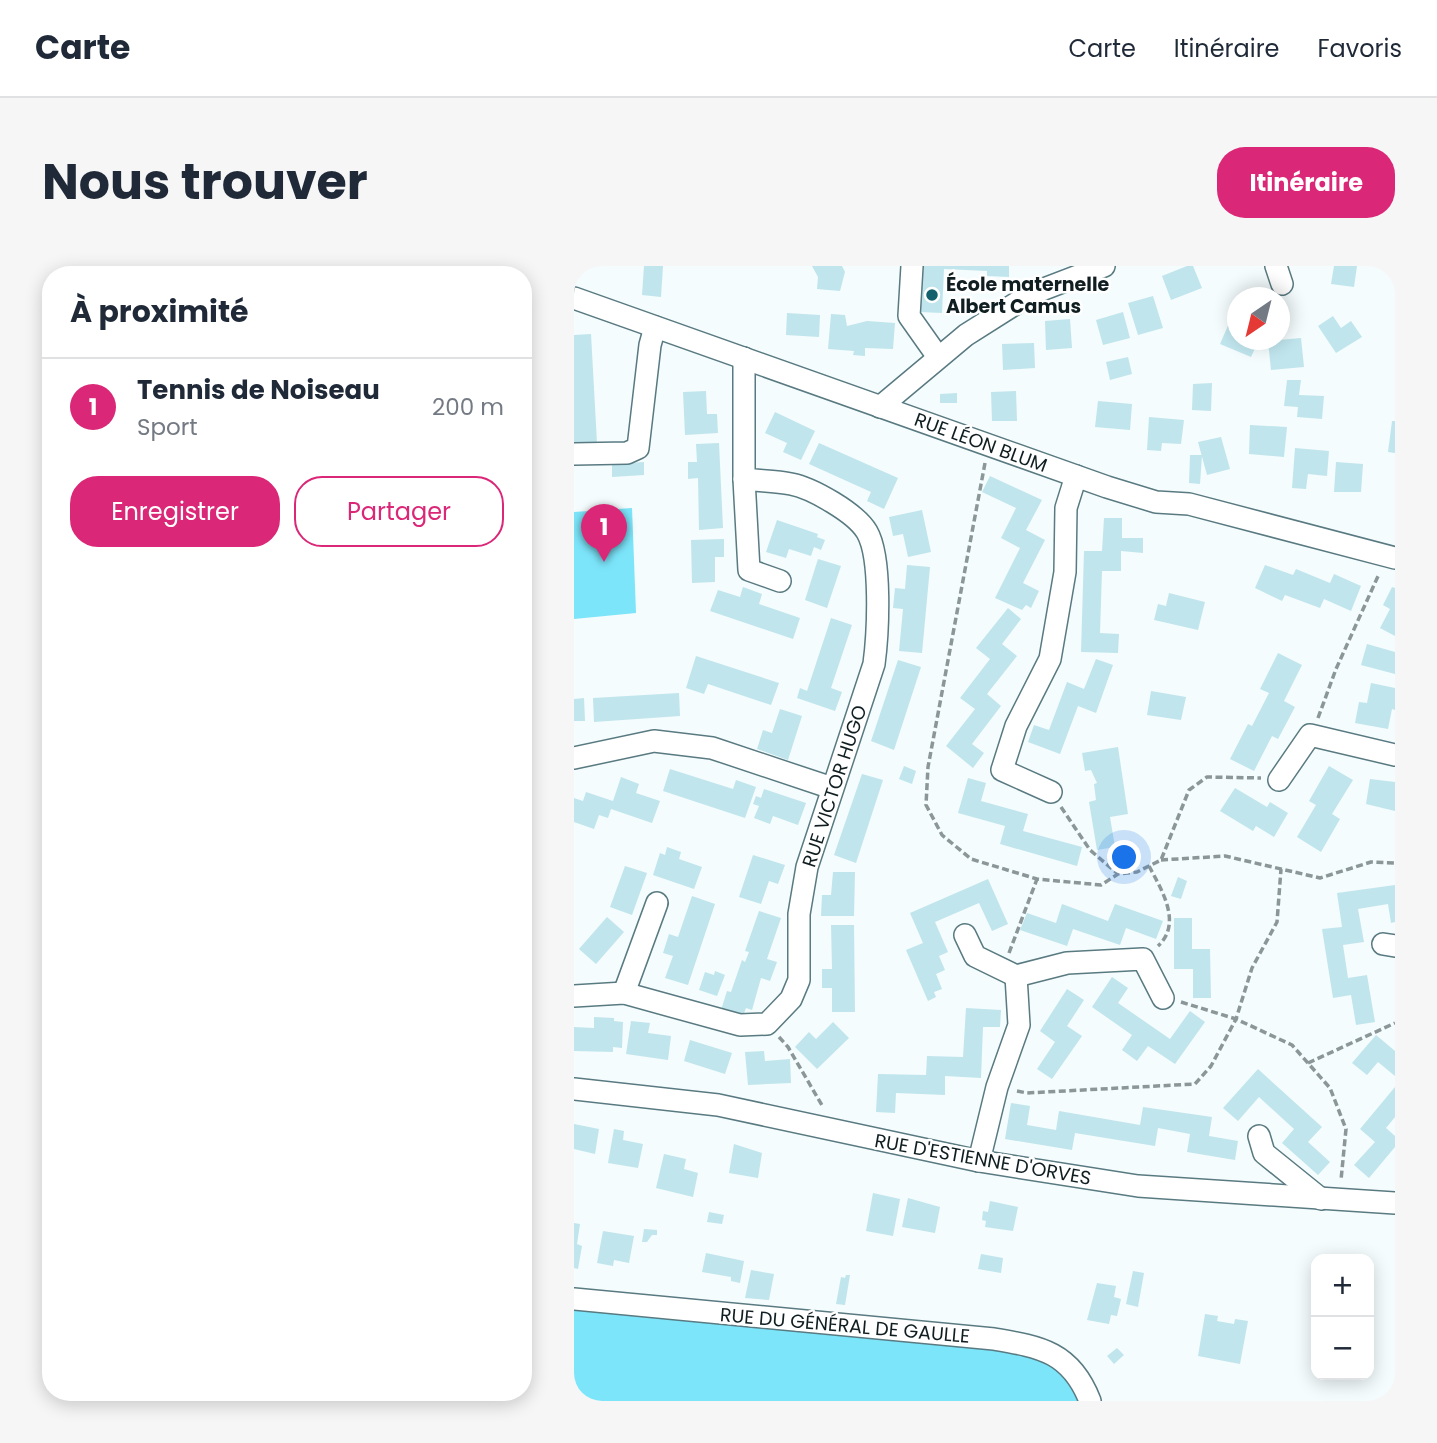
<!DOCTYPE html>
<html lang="fr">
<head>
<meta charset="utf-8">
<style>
	:root { --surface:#fff; --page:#f6f6f7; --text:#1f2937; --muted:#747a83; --line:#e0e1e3; --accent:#db2777 }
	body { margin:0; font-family:Poppins,sans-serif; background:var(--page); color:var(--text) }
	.controls { position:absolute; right:21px; bottom:21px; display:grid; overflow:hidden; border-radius:14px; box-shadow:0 4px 18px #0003 }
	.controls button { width:63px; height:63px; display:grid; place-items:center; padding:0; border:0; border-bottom:2px solid var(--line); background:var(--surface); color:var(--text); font:35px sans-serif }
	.compass { position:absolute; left:653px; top:21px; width:63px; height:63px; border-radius:50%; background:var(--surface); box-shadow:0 4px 18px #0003; rotate:215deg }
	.you { position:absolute; left:551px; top:592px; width:24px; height:24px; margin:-18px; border:5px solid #fff; border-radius:50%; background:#1a73e8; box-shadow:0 0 0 10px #1a73e833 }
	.badge { display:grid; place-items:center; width:46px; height:46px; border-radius:50%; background:var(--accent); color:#fff; font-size:23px; font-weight:700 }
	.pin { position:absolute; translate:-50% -58px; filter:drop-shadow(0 2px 4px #0008) }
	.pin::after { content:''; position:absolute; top:37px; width:24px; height:21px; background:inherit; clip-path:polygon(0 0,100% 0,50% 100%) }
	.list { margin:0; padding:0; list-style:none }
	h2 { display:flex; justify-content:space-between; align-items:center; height:91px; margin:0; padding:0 28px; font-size:30px }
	h2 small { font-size:23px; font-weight:400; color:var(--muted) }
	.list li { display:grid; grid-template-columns:46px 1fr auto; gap:21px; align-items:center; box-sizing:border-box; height:98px; padding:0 28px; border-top:2px solid var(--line) }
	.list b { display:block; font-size:26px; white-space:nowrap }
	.list p { margin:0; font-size:23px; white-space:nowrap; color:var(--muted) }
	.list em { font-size:23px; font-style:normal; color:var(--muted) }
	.actions { display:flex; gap:14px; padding:21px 28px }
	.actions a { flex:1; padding:16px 0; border:2px solid var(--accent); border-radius:28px; text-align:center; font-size:24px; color:var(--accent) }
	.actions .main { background:var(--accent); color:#fff }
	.map { position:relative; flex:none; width:821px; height:1135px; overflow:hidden; border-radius:28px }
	header { display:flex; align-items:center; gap:42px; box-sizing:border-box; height:98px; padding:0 35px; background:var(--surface); border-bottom:2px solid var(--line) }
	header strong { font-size:33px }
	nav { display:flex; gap:38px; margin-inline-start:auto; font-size:24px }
	.intro { display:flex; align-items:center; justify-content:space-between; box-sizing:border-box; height:168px; padding:0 42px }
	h1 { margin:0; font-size:49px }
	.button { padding:18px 32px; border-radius:28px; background:var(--accent); color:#fff; font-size:24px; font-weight:700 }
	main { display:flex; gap:42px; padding:0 42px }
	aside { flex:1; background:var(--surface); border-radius:28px; box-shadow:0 4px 18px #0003 }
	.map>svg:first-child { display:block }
	.green { fill:#7ce5fa }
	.building { fill:#c0e5ed }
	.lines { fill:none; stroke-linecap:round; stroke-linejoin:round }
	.minor-casing { stroke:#597a81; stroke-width:24 }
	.path { stroke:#8b9698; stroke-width:3.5; stroke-dasharray:7 3.5; stroke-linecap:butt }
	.minor { stroke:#fff; stroke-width:21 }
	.poi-dot { fill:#15606d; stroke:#fff; stroke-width:2.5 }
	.labels { text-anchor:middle; stroke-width:5; stroke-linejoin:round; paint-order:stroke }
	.poi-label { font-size:19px; font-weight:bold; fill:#101e21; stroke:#fff; text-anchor:start }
	.street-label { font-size:19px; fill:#101e21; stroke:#fff }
</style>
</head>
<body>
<header>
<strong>Carte</strong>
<nav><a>Carte</a><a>Itinéraire</a><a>Favoris</a></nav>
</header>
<div class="intro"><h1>Nous trouver</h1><a class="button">Itinéraire</a></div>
<main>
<aside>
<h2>À proximité<small></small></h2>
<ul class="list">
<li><span class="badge">1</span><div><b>Tennis de Noiseau</b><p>Sport</p></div><em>200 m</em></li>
</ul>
<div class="actions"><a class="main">Enregistrer</a><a>Partager</a></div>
</aside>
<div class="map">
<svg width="821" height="1135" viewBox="0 0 821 1135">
	<rect width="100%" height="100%" fill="#f4fcfd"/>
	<!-- green -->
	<g class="green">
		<polygon points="58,242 62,347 0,353 0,246"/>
		<polygon points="0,1033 469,1083 516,1135 0,1135"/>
	</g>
	<!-- building -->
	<g class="building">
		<polygon points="70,0 89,0 87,31 68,29"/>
		<polygon points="238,0 268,0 271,6 266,25 243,23 244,11"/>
		<polygon points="349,0 435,0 435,11 413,10 413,5 370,3 368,47 346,46"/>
		<polygon points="613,0 619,0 628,22 597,34 588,10"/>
		<polygon points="760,0 783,0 780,21 757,18"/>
		<polygon points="579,30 589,62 564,69 554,37"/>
		<polygon points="549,46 556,72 529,79 522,54"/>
		<polygon points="213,47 246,49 245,71 212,69"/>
		<polygon points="257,48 271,49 273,60 293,55 321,57 319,83 291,82 291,90 279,89 280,85 254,83"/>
		<polygon points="759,50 767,62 777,55 788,71 762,87 744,60"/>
		<polygon points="496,53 498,82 472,84 471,55"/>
		<polygon points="656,55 664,58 664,74 685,74 677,91 646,78"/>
		<polygon points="17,68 23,177 0,178 0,69"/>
		<polygon points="727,72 730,101 697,104 694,75"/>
		<polygon points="460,77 461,102 429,104 428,78"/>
		<polygon points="554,91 558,108 536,114 532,96"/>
		<polygon points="713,114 727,114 725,129 750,130 748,153 723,151 724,141 710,140"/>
		<polygon points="638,117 637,145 618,144 619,118"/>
		<polygon points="132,125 133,148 143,148 144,167 111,169 109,126"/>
		<polygon points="442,125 443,155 418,155 417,126"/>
		<polygon points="383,127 383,137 366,137 366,128"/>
		<polygon points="524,135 558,138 556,164 521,161"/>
		<polygon points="201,146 241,165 227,194 209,186 213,177 191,167"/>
		<polygon points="575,151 610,154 607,178 588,177 587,185 573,184"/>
		<polygon points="818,155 821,155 821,187 814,186"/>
		<polygon points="676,159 713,161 710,191 675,188"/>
		<polygon points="647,171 656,203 633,209 624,176"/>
		<polygon points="145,177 149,262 125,264 124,212 114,213 114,196 123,196 122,178"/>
		<polygon points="245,177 324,212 310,243 293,235 297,226 235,198"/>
		<polygon points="721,182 755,185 753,210 734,208 732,223 718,222"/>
		<polygon points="616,189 628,189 626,218 615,217"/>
		<polygon points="70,196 70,209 38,211 38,198"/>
		<polygon points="762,196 789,198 787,226 760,226"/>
		<polygon points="416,210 468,234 452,264 471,274 449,317 465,325 457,342 452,339 448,344 421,332 446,282 427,272 442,242 408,226"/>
		<polygon points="348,244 357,286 334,291 329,268 319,270 315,251"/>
		<polygon points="530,252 548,252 548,272 569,272 569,287 547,285 547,305 528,305 526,367 545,368 544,387 507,386 510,285 528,285"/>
		<polygon points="203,254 244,268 243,271 251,274 247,284 240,281 237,290 215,283 212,292 192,286"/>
		<polygon points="150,273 150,291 141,291 141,316 118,317 117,274"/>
		<polygon points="244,293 267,300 253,342 231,334"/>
		<polygon points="333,299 356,301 348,387 325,385 329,343 319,342 321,322 331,323"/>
		<polygon points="691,299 719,309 722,303 756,317 760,308 787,320 777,345 750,333 746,342 711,329 708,335 681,322"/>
		<polygon points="169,321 188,328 185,338 226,352 219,373 136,345 144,324 166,331"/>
		<polygon points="818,321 821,322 821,370 806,362 816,343 809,339"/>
		<polygon points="595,327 631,336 624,364 580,354 584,338 592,340"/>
		<polygon points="434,342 447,353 428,378 443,390 413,428 427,440 398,478 410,487 399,502 372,480 401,443 386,432 416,393 402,382"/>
		<polygon points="257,352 278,359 257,422 268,426 261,445 223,432 226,422 233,425"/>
		<polygon points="793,378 821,386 821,408 787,399"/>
		<polygon points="704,387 728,399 710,435 721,441 704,473 698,470 680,505 656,493 674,458 678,460 695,427 686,423"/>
		<polygon points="122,390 205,417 197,439 134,418 130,428 112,422"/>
		<polygon points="522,393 539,399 522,447 504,440 486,488 454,476 460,459 475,464 493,416 510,423"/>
		<polygon points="324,394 347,401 320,484 297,475"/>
		<polygon points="797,417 821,422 821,444 818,443 814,463 781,457 785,436 793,437"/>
		<polygon points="577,425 612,431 607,454 573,449"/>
		<polygon points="105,427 106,450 20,456 19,432"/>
		<polygon points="10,432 11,455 0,455 0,433"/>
		<polygon points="206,443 228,450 214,494 183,483 189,464 198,467"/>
		<polygon points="544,481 554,548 536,551 541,581 523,584 515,536 522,534 520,518 523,517 517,504 511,505 508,487"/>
		<polygon points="330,500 342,505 338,518 325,513"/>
		<polygon points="755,500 779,514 758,548 766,553 747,586 723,571 742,539 735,535"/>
		<polygon points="96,503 159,523 162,514 182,521 171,552 89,525"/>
		<polygon points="288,508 309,514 282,597 260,589"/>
		<polygon points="47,511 65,518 62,527 86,535 78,557 37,543 34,552 25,549 20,563 0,556 0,532 9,535 12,526 39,535"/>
		<polygon points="394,512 412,517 407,535 454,548 449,565 508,581 503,600 426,578 431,560 384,547"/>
		<polygon points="796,513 821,516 821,545 792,538"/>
		<polygon points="661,522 693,541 696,536 714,547 700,571 682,560 679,565 646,545"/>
		<polygon points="190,523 232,537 224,559 199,550 196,558 180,552 185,540 179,538 182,530 187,532"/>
		<polygon points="93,581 107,586 105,593 128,601 120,623 79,609 86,587 91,589"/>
		<polygon points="179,589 211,599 204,618 195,615 187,638 165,631"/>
		<polygon points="51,600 73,607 58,649 36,641"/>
		<polygon points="259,606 281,606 280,650 247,650 248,629 257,629"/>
		<polygon points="604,611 613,615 607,633 597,630"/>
		<polygon points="414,613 434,658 418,665 405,637 361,656 374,686 365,690 371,704 362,708 368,723 360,726 362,731 354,735 332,684 349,677 336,647"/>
		<polygon points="821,619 821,656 817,657 814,638 784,643 790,676 769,679 774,712 793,709 801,756 782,759 777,729 759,732 748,663 768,661 763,627"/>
		<polygon points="118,630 141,638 114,719 91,712 99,690 89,687 95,668 104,671"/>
		<polygon points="488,638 534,655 541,638 589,655 582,673 552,662 546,679 499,663 493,680 446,664 453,647 482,657"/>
		<polygon points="185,645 207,652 193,693 203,696 196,715 187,712 178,744 172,742 169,750 147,744 153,725 157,726 168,694 171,696 175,686 171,685"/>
		<polygon points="33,651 50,666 22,698 5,683"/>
		<polygon points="600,652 618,652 618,683 636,683 637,732 619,732 619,703 600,703"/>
		<polygon points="257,659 280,659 281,746 258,746 258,722 248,722 248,703 258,703"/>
		<polygon points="141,705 151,709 143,730 125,724 131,706 140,709"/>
		<polygon points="538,711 554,722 544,737 596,773 616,745 631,756 601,798 574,780 563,795 548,784 558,769 518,741"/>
		<polygon points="493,723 510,734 493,760 508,770 478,813 463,803 481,776 466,765"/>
		<polygon points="392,742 427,744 426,761 409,761 407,812 371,810 371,829 322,827 321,847 302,846 304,808 352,809 353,790 389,791"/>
		<polygon points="20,751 40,752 40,755 49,756 48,782 39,781 39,786 0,785 0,761 20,762"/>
		<polygon points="57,755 76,757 74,767 97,770 94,794 52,788"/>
		<polygon points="259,756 275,772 243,803 221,781 235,766 242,773"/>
		<polygon points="802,769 821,785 821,810 804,796 793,809 778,797"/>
		<polygon points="116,774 158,787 151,808 110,795"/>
		<polygon points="190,785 191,795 216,793 217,817 174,819 171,786"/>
		<polygon points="684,803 748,861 734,876 756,896 744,909 708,877 720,863 685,831 664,855 649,842"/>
		<polygon points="821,821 821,851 812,862 821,870 821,881 795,912 780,899 801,876 786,863"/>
		<polygon points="437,837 456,840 453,859 482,864 485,845 566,859 569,841 638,851 635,870 664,875 661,894 613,886 616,868 584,862 581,880 501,867 498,884 431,873"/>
		<polygon points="0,858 25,863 21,888 0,883"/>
		<polygon points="40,863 50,865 49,874 69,878 64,902 34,897"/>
		<polygon points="160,878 188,887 184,912 155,907"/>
		<polygon points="90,888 112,893 110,903 124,907 119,931 82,922"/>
		<polygon points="299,927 326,933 319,970 292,965"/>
		<polygon points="334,932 366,941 361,967 328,961"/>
		<polygon points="416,935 444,941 439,965 411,961 412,955 408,954 409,945 414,946"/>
		<polygon points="135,946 150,949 148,958 133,956"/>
		<polygon points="0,957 6,958 3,978 8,980 4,1003 0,1002"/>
		<polygon points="70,963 83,964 83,969 78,969 73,976 68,976"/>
		<polygon points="29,965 60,970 55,997 40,994 39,1000 23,997"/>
		<polygon points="132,987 170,995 166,1017 157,1015 157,1011 128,1006"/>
		<polygon points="407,988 429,992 427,1007 404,1003"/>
		<polygon points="177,1004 200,1008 195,1034 171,1032"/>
		<polygon points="559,1005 570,1007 564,1041 552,1038"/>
		<polygon points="272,1009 276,1009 271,1039 262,1038 267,1011 271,1012"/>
		<polygon points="523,1017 542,1020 540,1031 547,1033 543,1050 537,1049 535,1058 513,1054"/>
		<polygon points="631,1048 644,1050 643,1055 660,1058 661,1053 674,1055 666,1098 624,1090"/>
		<polygon points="543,1082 550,1089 540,1098 533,1090"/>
	</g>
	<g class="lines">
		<defs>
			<g id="minor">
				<polyline points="338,0 335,50 364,91"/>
				<polyline points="702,0 708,18"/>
				<polyline points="0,32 533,221 582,236 615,238 821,292"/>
				<polyline points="306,141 392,69 457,28 530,0"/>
				<polyline points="0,188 53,187 64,182 76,79 81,61"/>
				<polyline points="170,213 175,304 206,315"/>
				<polyline points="0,492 80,475 138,482 258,522"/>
				<polyline points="705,514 736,469 821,489"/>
				<polyline points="477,526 428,504 442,460 476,393 491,306 492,242 502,210"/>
				<polyline points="391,669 401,690 442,710 493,697 569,693 589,732"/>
				<polyline points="809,678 821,680"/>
				<polyline points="50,727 83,637"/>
				<path d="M0 730 50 727 166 759 193 758 217 733 225 714V648L233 601 300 398C304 368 308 292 293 266 282 247 238 222 217 218 202 215 185 215 170 213V92"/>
				<polyline points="0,823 144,839 405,895 564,920 821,937"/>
				<polyline points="685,870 690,887 747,933"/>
				<polyline points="405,895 423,821 445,759 442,710"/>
				<path d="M0 1033 420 1073C467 1081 497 1086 516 1135"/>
			</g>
		</defs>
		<!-- minor casing -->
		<use href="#minor" class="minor-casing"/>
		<!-- path -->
		<g class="path">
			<polyline points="411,197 354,501 352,539 368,569 397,593 463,613 527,619 544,608 563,606 587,594 615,524 633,511 687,512"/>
			<polyline points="744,452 762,403 805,308"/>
			<polyline points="487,541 516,584 544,608"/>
			<polyline points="587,594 651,590 746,612 797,596 821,597"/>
			<path d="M575 600C587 623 609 657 584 680"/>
			<polyline points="435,687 463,613"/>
			<polyline points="607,736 662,753 718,779 756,822 772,863 767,914"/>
			<polyline points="205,771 214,781 249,841"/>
			<polyline points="734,797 821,757"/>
			<polyline points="443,825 453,827 621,818 637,800 662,753 678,702 703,656 707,603"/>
		</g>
		<!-- minor -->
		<use href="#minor" class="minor"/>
	</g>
	<!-- markers -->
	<circle class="poi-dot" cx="358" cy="29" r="7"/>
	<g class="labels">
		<!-- poi labels -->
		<g class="poi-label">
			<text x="372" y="25">École maternelle<tspan x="372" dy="22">Albert Camus</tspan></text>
		</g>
		<!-- street labels -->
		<g class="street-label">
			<text transform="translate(407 176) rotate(20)" y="7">RUE LÉON BLUM</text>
			<text transform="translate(260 520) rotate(-72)" y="7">RUE VICTOR HUGO</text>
			<text transform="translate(409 893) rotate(10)" y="7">RUE D'ESTIENNE D'ORVES</text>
			<text transform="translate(271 1059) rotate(5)" y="7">RUE DU GÉNÉRAL DE GAULLE</text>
		</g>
	</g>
</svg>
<div class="controls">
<button>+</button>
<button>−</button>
</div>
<svg class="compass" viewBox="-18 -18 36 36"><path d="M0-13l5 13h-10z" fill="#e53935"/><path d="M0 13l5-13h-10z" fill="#747a83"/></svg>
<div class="you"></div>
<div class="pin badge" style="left:30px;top:296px">1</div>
</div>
</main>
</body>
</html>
